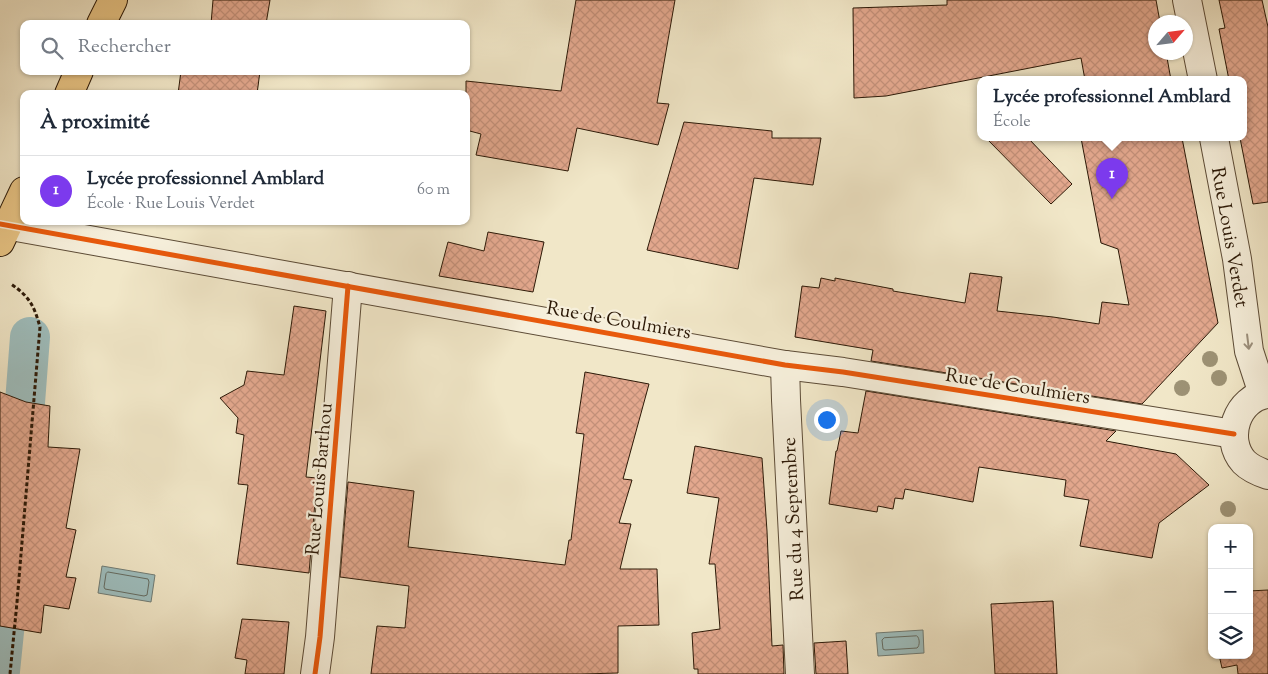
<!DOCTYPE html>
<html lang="fr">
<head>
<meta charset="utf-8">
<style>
	:root { --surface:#fff; --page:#f6f6f7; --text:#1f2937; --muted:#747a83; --line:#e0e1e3; --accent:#7c3aed }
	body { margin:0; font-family:"Sorts Mill Goudy",serif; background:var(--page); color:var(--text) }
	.controls { position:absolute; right:15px; bottom:15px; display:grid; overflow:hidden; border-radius:10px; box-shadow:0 1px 4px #0004 }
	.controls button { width:45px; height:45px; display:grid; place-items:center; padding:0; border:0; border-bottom:1px solid var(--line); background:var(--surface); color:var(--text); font:25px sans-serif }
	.compass { position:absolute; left:1148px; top:15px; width:45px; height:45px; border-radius:50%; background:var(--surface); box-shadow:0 1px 4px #0004; rotate:62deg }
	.you { position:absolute; left:826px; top:419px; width:18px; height:18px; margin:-12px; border:4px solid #fff; border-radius:50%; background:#1a73e8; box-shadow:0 0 0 8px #1a73e833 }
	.badge { display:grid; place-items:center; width:32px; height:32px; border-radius:50%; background:var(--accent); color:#fff; font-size:16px; font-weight:700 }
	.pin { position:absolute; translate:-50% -41px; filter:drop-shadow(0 1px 2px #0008) }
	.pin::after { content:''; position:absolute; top:26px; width:18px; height:15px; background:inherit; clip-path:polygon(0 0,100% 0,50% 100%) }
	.popup { position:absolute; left:977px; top:76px; width:270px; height:65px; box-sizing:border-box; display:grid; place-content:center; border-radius:10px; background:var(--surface); filter:drop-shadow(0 1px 4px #0005); font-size:16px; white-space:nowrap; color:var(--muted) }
	.popup b { font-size:19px; color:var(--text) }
	.popup::after { content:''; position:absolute; left:50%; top:100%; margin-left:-10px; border:10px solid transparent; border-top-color:var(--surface) }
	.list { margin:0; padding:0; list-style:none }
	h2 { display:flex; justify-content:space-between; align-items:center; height:65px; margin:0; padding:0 20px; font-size:21px }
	h2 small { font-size:16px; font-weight:400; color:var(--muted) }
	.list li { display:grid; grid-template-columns:32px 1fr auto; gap:15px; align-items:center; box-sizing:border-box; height:70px; padding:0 20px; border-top:1px solid var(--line) }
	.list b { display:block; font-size:19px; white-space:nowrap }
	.list p { margin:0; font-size:16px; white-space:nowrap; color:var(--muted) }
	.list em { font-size:16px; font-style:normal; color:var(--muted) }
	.icon { flex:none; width:28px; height:28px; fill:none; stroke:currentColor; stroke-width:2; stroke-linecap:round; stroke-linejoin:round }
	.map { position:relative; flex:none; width:1268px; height:674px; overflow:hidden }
	.search { position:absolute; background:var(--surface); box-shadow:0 1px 4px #0004; left:20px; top:20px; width:450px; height:55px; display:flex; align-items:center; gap:12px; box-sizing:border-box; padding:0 18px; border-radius:10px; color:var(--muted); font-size:19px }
	.panel { position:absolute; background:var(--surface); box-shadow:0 1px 4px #0004; left:20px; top:90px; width:450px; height:135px; border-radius:10px }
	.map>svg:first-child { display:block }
	.water { fill:#9ebebe; stroke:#707c75 }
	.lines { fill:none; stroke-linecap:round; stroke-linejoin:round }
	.shore { stroke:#656c62; stroke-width:1 }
	.canal { stroke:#9ebebe; stroke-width:40 }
	.building { fill:url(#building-cross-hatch); stroke:#2c1907 }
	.minor-casing { stroke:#5d4c37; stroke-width:30 }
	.major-casing { stroke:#2c1907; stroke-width:30 }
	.path { stroke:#2c1907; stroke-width:3; stroke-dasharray:4 2.5; stroke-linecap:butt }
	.minor { stroke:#f6efdb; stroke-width:28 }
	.major { stroke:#e8c484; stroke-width:28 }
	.cycleway-casing { stroke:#f6efdb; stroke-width:8 }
	.cycleway { stroke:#e8590c; stroke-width:5 }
	.tree { fill:#9d9275 }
	.oneway { stroke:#9b8f7c }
	.labels { text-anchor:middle; stroke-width:4.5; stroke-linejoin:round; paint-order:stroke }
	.street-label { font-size:19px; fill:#2c1907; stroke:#f6efdb }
</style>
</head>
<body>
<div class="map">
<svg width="1268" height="674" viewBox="0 0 1268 674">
	<defs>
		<pattern id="building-cross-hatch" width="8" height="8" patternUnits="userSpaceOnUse" patternTransform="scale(1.25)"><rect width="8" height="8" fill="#e3a88e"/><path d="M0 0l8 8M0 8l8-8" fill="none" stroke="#c39079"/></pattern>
	</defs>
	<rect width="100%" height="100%" fill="#f1e7c8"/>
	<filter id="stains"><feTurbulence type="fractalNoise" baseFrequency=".004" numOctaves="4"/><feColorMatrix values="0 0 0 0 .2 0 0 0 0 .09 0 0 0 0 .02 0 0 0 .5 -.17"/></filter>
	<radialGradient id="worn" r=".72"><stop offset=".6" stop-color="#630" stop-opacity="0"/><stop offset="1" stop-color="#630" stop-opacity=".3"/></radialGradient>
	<!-- water -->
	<g class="water">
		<polygon points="102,566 155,575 151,602 98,593"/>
		<polygon points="923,630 924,653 878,656 876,633"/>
	</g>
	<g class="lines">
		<!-- shore -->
		<g class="shore">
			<polygon points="108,572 148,579 149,582 147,595 144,596 105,589 104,587 106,574"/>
			<path d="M917 636C920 638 920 646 917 648L885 650 883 649 882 640 884 638Z"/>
		</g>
		<!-- canal -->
		<g class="canal">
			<polyline points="21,455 30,337"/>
			<polyline points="0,671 10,573"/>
		</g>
	</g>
	<!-- building -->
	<g class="building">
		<polygon points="213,0 270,0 266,24 211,24"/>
		<polygon points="576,0 675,0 657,103 669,104 658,145 577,128 568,171 476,155 481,134 466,130 466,81 561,91"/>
		<polygon points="947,0 1156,0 1160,22 1156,22 1156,52 1166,52 1171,80 1085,80 1081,58 886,96 854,98 853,8 947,5"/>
		<polygon points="1219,0 1262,0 1268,27 1268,202 1253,204 1240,138 1243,138 1243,80 1229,80 1219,29 1225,28"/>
		<polygon points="181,71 260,71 257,94 178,94"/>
		<polygon points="684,122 772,131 772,138 821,138 813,185 754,178 738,269 647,250"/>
		<polygon points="986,138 1028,138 1072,184 1051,204"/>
		<polygon points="1081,138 1182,138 1218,323 1142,404 871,361 873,350 795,337 802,286 819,288 821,278 835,281 835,278 893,289 893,291 965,303 970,273 1002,277 997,311 1053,317 1099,324 1102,302 1129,305 1118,249 1101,243"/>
		<polygon points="488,232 544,242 533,292 439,276 448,242 484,251"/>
		<polygon points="294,306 326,311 306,477 317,478 309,573 237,564 248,485 238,484 244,435 236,433 238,418 220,398 244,385 247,371 284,375"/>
		<polygon points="585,372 649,384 623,479 632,480 619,523 631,524 620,569 657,569 659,625 618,626 618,673 581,674 371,674 377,626 405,628 409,586 340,577 348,482 414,491 408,547 565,565 569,540 571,540 584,434 576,433"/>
		<polygon points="866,391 1116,431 1106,441 1176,454 1209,485 1159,523 1152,558 1080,546 1089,500 1064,496 1066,480 979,467 973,502 905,489 903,499 895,498 893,509 878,506 877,512 829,504 836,451 837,451 841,431 858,433"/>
		<polygon points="0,392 26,402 50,406 48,447 80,449 66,528 76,530 66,577 76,578 69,609 44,605 41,633 0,626"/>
		<polygon points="695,446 762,458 767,531 772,646 783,645 784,674 698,674 698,669 694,669 692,633 720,629 715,564 709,564 719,498 687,493"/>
		<polygon points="1268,590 1268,674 1238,674 1237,665 1222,668 1219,655 1249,655 1249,591"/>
		<polygon points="1053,601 1057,674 995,674 991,604"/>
		<polygon points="242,619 289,622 284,674 245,674 247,660 235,658"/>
		<polygon points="846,641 848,674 816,674 814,643"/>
	</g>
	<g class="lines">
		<defs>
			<g id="minor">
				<polyline points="1187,0 1203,80"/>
				<polyline points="1214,138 1237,259 1249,351 1263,394"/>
				<polyline points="0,224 785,365 843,372 1234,434"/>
				<polyline points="785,365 786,400 800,674"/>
				<path d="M1268 394C1237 397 1223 439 1244 462 1251 469 1259 472 1268 475"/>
				<polyline points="315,674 320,637 348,286"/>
			</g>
			<g id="major">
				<polyline points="101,24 113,0"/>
				<polyline points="69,94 79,71"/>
				<polyline points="0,242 24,191"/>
			</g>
		</defs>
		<!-- minor casing -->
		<use href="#minor" class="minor-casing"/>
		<!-- major casing -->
		<use href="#major" class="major-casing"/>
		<!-- path -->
		<path class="path" d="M10 674 17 602 40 327C34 306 30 297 11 284"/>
		<!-- minor -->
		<use href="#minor" class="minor"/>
		<!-- major -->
		<use href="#major" class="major"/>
		<defs>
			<g id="cycleway">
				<polyline points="0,224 785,365 843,372 1234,434"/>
				<polyline points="315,674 320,637 348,286"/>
			</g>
		</defs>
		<!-- cycleway casing -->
		<use href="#cycleway" class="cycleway-casing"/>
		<!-- cycleway -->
		<use href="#cycleway" class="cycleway"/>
	</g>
	<!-- trees -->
	<g class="tree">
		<circle cx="1210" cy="359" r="8"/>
		<circle cx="1219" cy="378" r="8"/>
		<circle cx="1182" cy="388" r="8"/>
		<circle cx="1228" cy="509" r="8"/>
	</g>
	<!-- one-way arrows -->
	<defs><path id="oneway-shaft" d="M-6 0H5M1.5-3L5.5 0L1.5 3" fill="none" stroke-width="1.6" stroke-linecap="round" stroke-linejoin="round" transform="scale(1.25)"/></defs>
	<use class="oneway" href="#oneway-shaft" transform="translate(1248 342) rotate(83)"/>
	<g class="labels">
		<!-- street labels -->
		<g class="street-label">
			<text transform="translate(1231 237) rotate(80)" y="7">Rue Louis Verdet</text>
			<text transform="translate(619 319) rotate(10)" y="7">Rue de Coulmiers</text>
			<text transform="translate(1018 385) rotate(9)" y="7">Rue de Coulmiers</text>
			<text transform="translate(318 479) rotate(-85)" y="7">Rue Louis Barthou</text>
			<text transform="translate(792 519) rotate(-93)" y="7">Rue du 4 Septembre</text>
		</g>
	</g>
	<rect width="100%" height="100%" filter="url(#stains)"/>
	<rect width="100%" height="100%" fill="url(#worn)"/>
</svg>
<div class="controls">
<button>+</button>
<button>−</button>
<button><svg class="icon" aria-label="layers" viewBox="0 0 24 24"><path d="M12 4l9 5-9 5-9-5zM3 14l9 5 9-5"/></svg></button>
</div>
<svg class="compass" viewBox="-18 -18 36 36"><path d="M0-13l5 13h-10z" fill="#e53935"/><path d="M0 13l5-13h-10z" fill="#747a83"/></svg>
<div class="you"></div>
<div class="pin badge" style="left:1112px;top:199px">1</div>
<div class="popup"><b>Lycée professionnel Amblard</b>École</div>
<div class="search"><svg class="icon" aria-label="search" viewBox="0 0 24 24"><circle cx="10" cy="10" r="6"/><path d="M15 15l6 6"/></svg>Rechercher</div>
<section class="panel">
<h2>À proximité<small></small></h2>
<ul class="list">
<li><span class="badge">1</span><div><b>Lycée professionnel Amblard</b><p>École · Rue Louis Verdet</p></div><em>60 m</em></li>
</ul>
</section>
</div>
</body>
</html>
